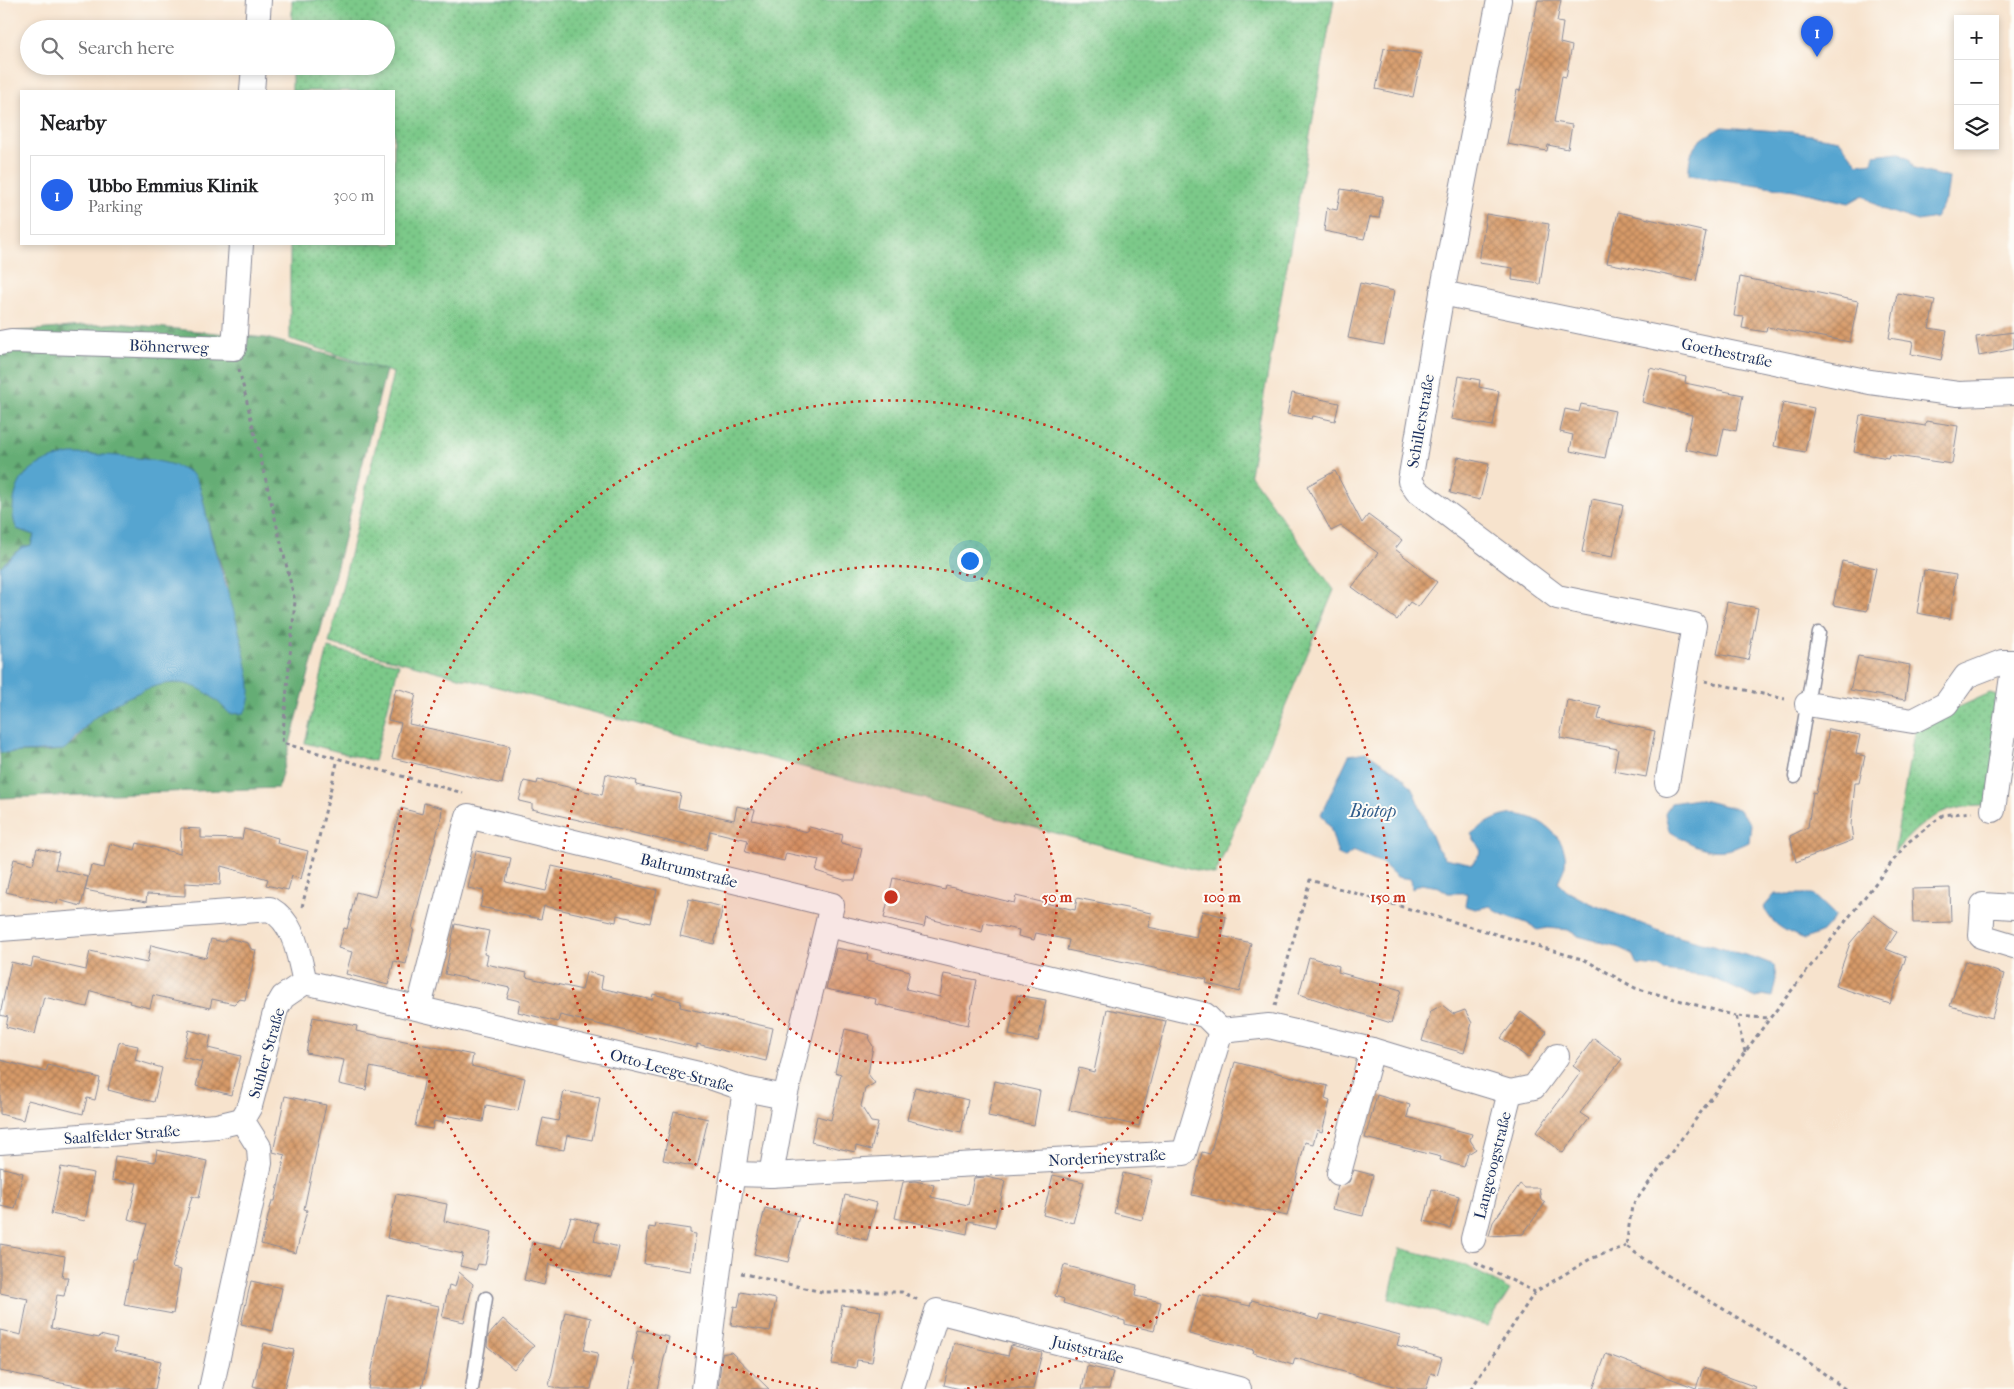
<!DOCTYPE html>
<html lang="en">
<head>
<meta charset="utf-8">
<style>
	:root { --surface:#fff; --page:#f2f2f2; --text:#202124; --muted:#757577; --line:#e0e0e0; --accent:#2563eb }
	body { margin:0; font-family:"IM FELL French Canon",serif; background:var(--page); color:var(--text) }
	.controls { position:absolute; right:15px; top:15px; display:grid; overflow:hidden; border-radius:0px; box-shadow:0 2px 8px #0003 }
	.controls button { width:45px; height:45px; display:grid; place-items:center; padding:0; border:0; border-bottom:1px solid var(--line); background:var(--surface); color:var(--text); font:25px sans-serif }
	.you { position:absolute; left:969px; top:560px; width:18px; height:18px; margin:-12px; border:4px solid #fff; border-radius:50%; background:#1a73e8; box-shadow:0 0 0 8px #1a73e833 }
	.badge { display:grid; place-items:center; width:32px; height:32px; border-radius:50%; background:var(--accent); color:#fff; font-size:16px; font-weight:700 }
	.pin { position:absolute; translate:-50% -41px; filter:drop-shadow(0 1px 2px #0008) }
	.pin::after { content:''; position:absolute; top:26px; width:18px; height:15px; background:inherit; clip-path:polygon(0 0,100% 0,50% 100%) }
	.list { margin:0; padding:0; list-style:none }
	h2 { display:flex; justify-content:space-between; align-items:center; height:65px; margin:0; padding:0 20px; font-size:21px }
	h2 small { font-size:16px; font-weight:400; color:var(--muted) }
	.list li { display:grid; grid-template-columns:32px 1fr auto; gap:15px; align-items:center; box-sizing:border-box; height:80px; margin:0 10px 10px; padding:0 10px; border:1px solid var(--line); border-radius:0px }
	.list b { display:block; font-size:19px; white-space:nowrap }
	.list p { margin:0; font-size:16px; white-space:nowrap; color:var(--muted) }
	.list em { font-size:16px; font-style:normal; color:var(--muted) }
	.icon { flex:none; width:28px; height:28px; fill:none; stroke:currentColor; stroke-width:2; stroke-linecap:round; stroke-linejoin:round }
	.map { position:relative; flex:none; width:2014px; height:1389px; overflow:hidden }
	.search { position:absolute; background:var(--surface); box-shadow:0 2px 8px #0003; left:20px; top:20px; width:375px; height:55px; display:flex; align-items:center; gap:12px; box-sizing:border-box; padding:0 18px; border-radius:28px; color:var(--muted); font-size:19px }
	.panel { position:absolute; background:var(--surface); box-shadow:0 2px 8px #0003; left:20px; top:90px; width:375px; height:155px; border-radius:0px }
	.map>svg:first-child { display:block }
	.green { fill:url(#green-dots); stroke:#4c7c74 }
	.forest { fill:url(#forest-firs); stroke:#406e6a }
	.water { fill:#56a5d0; stroke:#386a97 }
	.building { fill:url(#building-cross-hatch) }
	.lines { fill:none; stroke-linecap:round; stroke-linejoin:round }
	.lane-casing { stroke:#898996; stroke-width:15 }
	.street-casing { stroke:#898996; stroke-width:26 }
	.path { stroke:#898996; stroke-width:3; stroke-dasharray:4 4; stroke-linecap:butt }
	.lane { stroke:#fff; stroke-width:12 }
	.street { stroke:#fff; stroke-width:24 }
	.ring { fill:none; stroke:#c8321e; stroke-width:2.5; stroke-dasharray:2.5 5 }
	.labels { text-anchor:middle; stroke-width:4; stroke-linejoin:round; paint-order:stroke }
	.street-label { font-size:16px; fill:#1b2f5e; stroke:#fdfcf7 }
	.water-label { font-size:18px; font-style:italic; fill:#335e8c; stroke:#fdfcf7 }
	.centre { fill:#c8321e; stroke:#fdfcf7; stroke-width:2.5 }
	.ring-label { font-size:15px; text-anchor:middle; font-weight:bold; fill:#c8321e; stroke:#fdfcf7; stroke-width:4; stroke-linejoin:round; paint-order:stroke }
</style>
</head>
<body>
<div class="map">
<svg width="2014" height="1389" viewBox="0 0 2014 1389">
	<defs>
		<pattern id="green-dots" width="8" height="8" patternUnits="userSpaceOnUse" patternTransform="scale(1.25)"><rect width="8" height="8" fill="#7cc989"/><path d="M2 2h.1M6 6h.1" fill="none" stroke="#65a473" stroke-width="1.8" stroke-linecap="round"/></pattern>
		<pattern id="forest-firs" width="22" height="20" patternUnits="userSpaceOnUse" patternTransform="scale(1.25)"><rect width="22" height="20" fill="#65ad75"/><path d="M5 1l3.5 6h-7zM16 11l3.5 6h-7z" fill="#528d63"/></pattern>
		<pattern id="building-cross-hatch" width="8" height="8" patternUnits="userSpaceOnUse" patternTransform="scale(1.25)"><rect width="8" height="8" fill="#d79a68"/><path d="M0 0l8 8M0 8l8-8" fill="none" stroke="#ae7e59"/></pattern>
	</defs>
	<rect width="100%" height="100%" fill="#fdfcf7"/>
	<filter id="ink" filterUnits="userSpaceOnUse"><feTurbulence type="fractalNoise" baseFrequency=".02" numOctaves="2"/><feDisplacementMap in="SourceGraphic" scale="10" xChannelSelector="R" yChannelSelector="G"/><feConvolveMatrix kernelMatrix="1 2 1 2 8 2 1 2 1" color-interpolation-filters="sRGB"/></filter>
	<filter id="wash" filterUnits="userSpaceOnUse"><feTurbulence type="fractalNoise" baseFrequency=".0096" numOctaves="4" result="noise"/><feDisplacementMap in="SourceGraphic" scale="20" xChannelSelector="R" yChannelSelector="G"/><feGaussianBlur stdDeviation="1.12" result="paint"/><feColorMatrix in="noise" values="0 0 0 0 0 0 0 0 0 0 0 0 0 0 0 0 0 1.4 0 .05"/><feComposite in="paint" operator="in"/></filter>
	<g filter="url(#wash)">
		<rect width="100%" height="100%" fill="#f7e3cd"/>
		<!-- green -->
		<g class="green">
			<polygon points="292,0 1334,0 1250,474 1334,590 1215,875 329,643 393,373 290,339 290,244 394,244 394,91 292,91 292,66 386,66 386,29 292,29"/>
			<polygon points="328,648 399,664 374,761 305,743"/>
			<path d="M1990 693 2003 697 1987 806C1944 805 1921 820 1894 853L1915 727Z"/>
			<polygon points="1400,1248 1465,1265 1510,1290 1487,1326 1389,1299"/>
		</g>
		<!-- forest -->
		<path class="forest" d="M117 323 266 338 386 370 326 610 278 788 0 798V753C20 750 55 756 71 745 80 739 85 726 93 719 122 694 172 669 208 692 216 698 223 706 230 713L228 586 211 535 199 485 26 473C14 496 13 505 17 529L34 535 31 545 21 548 0 567V333Z"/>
		<!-- water -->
		<g class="water">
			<path d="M1722 127 1792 132 1839 140 1858 164 1872 162 1874 155 1898 152 1909 158 1914 169 1949 178 1946 200 1935 218 1918 221 1882 209 1863 195 1849 203 1794 190 1689 175C1688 146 1698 140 1722 127Z"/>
			<path d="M71 454C96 454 175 457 193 475 203 486 206 518 210 533 222 575 237 615 245 658 247 667 250 678 250 688 250 697 249 704 244 713L230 714C199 680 176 675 135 694 119 701 105 708 92 720 81 730 75 743 63 750L0 753V567L21 548 31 545 34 535 17 529C9 515 14 484 27 473 38 462 56 457 71 454Z"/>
			<path d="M1366 752 1395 771 1411 786 1437 848 1445 858 1473 864 1481 851 1471 834C1484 824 1502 812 1520 815 1543 818 1569 840 1565 865 1564 870 1560 877 1558 882L1567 891 1589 903 1665 933 1756 958 1774 965 1776 979 1772 997 1763 995 1756 998 1710 977 1664 971 1659 967 1637 965 1632 954 1615 946 1578 936 1568 930 1547 928 1538 930C1522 917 1506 921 1490 906L1476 909 1465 906 1467 893H1448L1439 887 1421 884 1412 889 1411 879 1397 877 1382 863 1353 851 1344 858 1338 854 1330 827 1321 814 1349 755Z"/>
			<path d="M1698 799 1738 809 1751 824 1749 842C1716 859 1697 848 1669 831L1665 814 1671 803Z"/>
			<path d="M1775 894H1813L1836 916 1822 932 1805 939C1787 932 1772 926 1764 907Z"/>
		</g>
		<g id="blocks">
			<!-- building -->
			<g class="building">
				<polygon points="1538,0 1561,0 1557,22 1563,23 1560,43 1572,46 1566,77 1562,76 1554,122 1572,125 1568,149 1548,145 1547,151 1507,144 1517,90 1520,91"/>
				<polygon points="1384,48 1422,54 1413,97 1376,89"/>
				<polygon points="1341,189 1383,196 1379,218 1370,217 1364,239 1324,231 1327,208 1337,210"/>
				<polygon points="1618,212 1706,232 1696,281 1607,263"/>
				<polygon points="1486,214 1549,224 1540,284 1512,280 1513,268 1479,263"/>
				<polygon points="1740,277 1858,301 1850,342 1767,327 1766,332 1742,328 1744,317 1734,316"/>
				<polygon points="1360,283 1394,291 1384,345 1348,338"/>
				<polygon points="1897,293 1935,300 1929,328 1947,331 1941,360 1911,354 1913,342 1889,338"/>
				<polygon points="2014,332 2014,349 1979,356 1976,337"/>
				<polygon points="1650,368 1686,377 1685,383 1743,395 1736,431 1724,428 1718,456 1685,449 1692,415 1642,402"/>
				<polygon points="1459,376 1480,380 1479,387 1499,391 1493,426 1451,419"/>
				<polygon points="1292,393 1339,403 1335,421 1313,416 1312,419 1287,414"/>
				<polygon points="1783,402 1814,408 1805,452 1774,446"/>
				<polygon points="1581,404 1615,411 1605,458 1570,451 1573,435 1560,432 1565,409 1579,412"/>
				<polygon points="1860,415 1925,426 1926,421 1958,426 1952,464 1889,455 1888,458 1854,452"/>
				<polygon points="1458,457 1489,464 1480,500 1450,493"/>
				<polygon points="1335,471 1362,523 1368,515 1402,540 1395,549 1437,582 1418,607 1410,602 1397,620 1352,587 1378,553 1341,526 1331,531 1307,486"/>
				<polygon points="1592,499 1623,505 1613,557 1582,552"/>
				<polygon points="1842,561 1876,568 1867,611 1833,605"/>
				<polygon points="1924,570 1956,575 1950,619 1917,613"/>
				<polygon points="1727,602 1758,608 1748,660 1717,654"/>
				<polygon points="1858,656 1910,665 1905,700 1850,690"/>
				<polygon points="396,688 416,694 409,724 510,746 502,784 392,758 401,723 388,720"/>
				<polygon points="1567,700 1601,707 1598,719 1655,731 1646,777 1614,771 1618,749 1560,738"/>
				<polygon points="1829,729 1860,735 1856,754 1865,756 1859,783 1855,783 1851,825 1853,840 1796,862 1790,836 1808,827 1813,792 1816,793"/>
				<polygon points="606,774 637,781 636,785 681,794 678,808 734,820 737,806 755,810 752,820 808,832 809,827 843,835 841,843 862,848 855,880 844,880 816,871 819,860 786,853 784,861 745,852 748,840 710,831 706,850 532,809 532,804 519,801 524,781 537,784 538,780 602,795"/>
				<polygon points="424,803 442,808 441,818 412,928 414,929 406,964 394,961 388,985 346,974 352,952 338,948 344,928 347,929 356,892 375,897 401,808 422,814"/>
				<polygon points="181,828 201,829 201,838 242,839 244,829 278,838 277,843 308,851 301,879 292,876 288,890 266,885 268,879 221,866 220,885 185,883 185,896 147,894 146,902 85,890 91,865 104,868 110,844 135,850 137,843 180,854"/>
				<polygon points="37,848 59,853 55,869 88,877 81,906 58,900 57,904 6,892 14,859 33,864"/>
				<polygon points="476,851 511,858 506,882 546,891 552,866 657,890 650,923 617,915 616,922 544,906 541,919 480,907 484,891 468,888"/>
				<polygon points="893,878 945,890 946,886 1014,903 1016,896 1075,910 1077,898 1151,913 1148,927 1196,937 1202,911 1226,917 1222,936 1251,943 1239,992 1206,983 1207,979 1067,950 1069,940 1036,933 1034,940 1018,936 1019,930 984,923 982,932 926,918 924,927 884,918"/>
				<polygon points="1950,888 1951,922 1913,923 1912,889"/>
				<polygon points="689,899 723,907 714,944 680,936"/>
				<polygon points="1874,915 1897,932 1886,949 1906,957 1890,1004 1835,986 1850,943"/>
				<polygon points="455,924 489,931 484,954 488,955 486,964 527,973 526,977 582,990 586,972 603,976 601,988 652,1000 653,994 681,1001 680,1007 773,1028 766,1061 697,1044 697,1048 560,1015 558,1022 518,1012 520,1001 507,998 510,988 445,974"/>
				<polygon points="228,938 248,943 251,949 256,950 245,1000 239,999 234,1004 212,999 210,1008 153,995 150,1008 129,1003 130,1001 91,991 87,1007 44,997 35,1034 6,1027 8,1017 0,1015 11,962 31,967 33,958 86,970 90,951 147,963 151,945 206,958 211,939 223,942"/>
				<polygon points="836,948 868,954 867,960 910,971 906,989 940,997 944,974 977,980 968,1025 875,1004 876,999 826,989"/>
				<polygon points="1309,957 1339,966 1338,972 1401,990 1391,1023 1299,994"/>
				<polygon points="1965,961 2004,974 1992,1018 1950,1006"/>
				<polygon points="1017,995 1046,1000 1038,1041 1009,1035"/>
				<polygon points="1442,1005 1454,1014 1465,1010 1472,1023 1464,1053 1422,1041 1431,1011"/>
				<polygon points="1107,1009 1166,1021 1139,1126 1069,1110 1079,1068 1094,1072"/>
				<polygon points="1521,1012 1547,1032 1528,1058 1501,1038"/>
				<polygon points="313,1017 357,1026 356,1031 473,1055 471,1066 525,1078 518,1111 486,1105 483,1122 444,1115 443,1123 434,1121 432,1129 415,1126 425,1078 370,1067 366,1090 339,1084 344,1060 306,1053"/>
				<polygon points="845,1029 870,1035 869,1040 873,1046 868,1074 875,1083 865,1089 861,1106 871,1122 878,1123 871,1150 856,1146 855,1152 811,1142 817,1116 831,1120 841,1074 835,1072"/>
				<polygon points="189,1030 211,1036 208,1048 241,1056 231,1095 196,1086 202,1062 183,1057"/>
				<polygon points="1594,1038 1622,1059 1580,1113 1589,1119 1563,1153 1536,1132 1581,1072 1573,1066"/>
				<polygon points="119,1042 138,1046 135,1060 162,1068 154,1102 108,1090"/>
				<polygon points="0,1060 46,1072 48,1065 100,1078 95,1100 87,1098 83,1114 28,1100 23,1120 0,1114"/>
				<polygon points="1235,1062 1328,1086 1325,1099 1330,1101 1322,1132 1317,1130 1313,1144 1305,1142 1287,1216 1192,1195 1202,1152 1210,1154"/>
				<polygon points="995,1081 1040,1091 1034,1125 988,1116"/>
				<polygon points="915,1087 968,1100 961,1133 907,1120"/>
				<polygon points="564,1091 600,1098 592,1140 567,1135 564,1150 537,1145 543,1118 558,1121"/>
				<polygon points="1377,1095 1410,1105 1407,1117 1472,1134 1470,1140 1476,1149 1468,1154 1464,1167 1440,1160 1441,1157 1365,1138"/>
				<polygon points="285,1096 326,1105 304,1209 307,1210 296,1253 261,1244 272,1201 275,1201 285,1155 273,1152"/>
				<polygon points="674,1111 708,1119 697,1167 663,1160"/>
				<polygon points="157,1150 207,1161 199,1198 192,1196 172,1268 181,1270 173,1314 124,1305 133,1261 136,1261 147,1224 128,1219 137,1183 112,1180 115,1156 155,1162"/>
				<polygon points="0,1167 23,1173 15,1209 0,1206"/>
				<polygon points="61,1167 94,1173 85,1221 51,1214"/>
				<polygon points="1354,1170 1373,1175 1363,1216 1332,1209 1338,1186 1349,1182"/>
				<polygon points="1123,1173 1152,1180 1142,1220 1114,1213"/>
				<polygon points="1053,1175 1084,1182 1073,1223 1043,1215"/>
				<polygon points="986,1177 1005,1181 995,1227 969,1221 967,1234 895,1218 903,1182 915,1181 934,1185 931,1197 968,1205 974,1178"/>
				<polygon points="1520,1184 1525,1188 1539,1188 1541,1200 1545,1203 1523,1234 1489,1236 1493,1222"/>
				<polygon points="1432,1189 1459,1196 1450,1228 1424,1221"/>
				<polygon points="396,1194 447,1204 444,1221 492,1232 485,1265 478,1264 476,1270 460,1266 463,1254 387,1238"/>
				<polygon points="845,1195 877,1203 867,1240 836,1233"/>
				<polygon points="765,1208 799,1216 788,1262 754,1254"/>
				<polygon points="571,1217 598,1223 594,1241 619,1247 612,1278 549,1264 544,1285 524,1280 532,1242 561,1248"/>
				<polygon points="656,1224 690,1229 690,1233 696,1234 691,1271 644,1264 649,1227 655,1228"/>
				<polygon points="0,1244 65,1256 62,1277 68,1277 64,1296 57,1295 51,1328 99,1338 100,1335 117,1339 114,1351 161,1361 155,1389 92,1389 0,1371 0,1330 21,1335 28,1299 0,1293"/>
				<polygon points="1064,1265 1137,1285 1135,1296 1161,1302 1154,1331 1125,1324 1125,1321 1063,1303 1064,1299 1055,1296"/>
				<polygon points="459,1272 473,1284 464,1322 442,1317 449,1285 455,1287"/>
				<polygon points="251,1281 282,1288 273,1331 241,1324"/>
				<polygon points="741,1292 776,1299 770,1331 731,1325 734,1306 738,1307"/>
				<polygon points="1199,1294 1250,1306 1252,1300 1319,1320 1321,1314 1400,1335 1397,1345 1442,1358 1437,1375 1431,1373 1426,1389 1404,1389 1295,1358 1293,1365 1253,1353 1254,1350 1189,1334"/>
				<polygon points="387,1295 439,1306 422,1389 368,1389"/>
				<polygon points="842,1305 881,1311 872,1362 857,1360 856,1368 832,1364"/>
				<polygon points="565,1312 591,1318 584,1350 598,1353 591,1389 562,1389 549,1386"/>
				<polygon points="503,1319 534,1346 514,1369 487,1346 488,1336"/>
				<polygon points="638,1330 669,1337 657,1389 629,1389 635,1361 632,1360"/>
				<polygon points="264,1343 294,1350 284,1389 265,1389 253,1386"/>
				<polygon points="954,1343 1008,1356 1011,1345 1042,1353 1033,1389 960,1389 944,1385"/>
				<polygon points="731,1352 769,1389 718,1389 722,1354"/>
				<polygon points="1606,1354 1696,1388 1703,1368 1756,1387 1755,1389 1593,1389"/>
				<polygon points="1087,1366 1113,1372 1109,1389 1082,1389"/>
			</g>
		</g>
	</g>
	<g filter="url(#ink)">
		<use href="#blocks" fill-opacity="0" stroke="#898996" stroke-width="1"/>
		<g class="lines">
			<defs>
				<g id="lane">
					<polyline points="1795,777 1819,633"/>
					<polyline points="472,1389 486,1298"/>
				</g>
				<g id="street">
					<polyline points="1499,0 1442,293 1410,481 1417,491 1557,597 1694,625 1667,783"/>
					<polyline points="257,29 259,0"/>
					<polyline points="252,91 254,66"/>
					<polyline points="1442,293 1870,382 1958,394 2014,392"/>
					<polyline points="0,343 11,341 234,348 241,244"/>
					<polyline points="1807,704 1913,721 1946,704 1966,676 2002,662 2014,662"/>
					<polyline points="1993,810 2014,662"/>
					<polyline points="2014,907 1983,905 1981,936 2014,946"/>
					<path d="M0 929 270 909C296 924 298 955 305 982L283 997 276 1009 250 1106 242 1120 259 1147 260 1163 211 1389"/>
					<polyline points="305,982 707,1076 745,1089 719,1268 704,1389"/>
					<polyline points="419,1007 468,816 832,905 785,1097 771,1175"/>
					<polyline points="1221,1031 1269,1026 1372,1050 1510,1092 1473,1239"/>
					<polyline points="745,1089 785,1097"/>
					<polyline points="1510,1092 1534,1087 1557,1056"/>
					<polyline points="0,1142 217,1126 242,1120"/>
					<polyline points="1339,1173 1372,1050"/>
					<polyline points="733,1174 771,1175 1184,1153 1221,1031 1205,1015 828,925"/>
					<polyline points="913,1389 937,1311 1239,1389"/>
				</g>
			</defs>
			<!-- lane casing -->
			<use href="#lane" class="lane-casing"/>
			<!-- street casing -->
			<use href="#street" class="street-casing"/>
			<!-- path -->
			<g class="path">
				<polyline points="239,369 295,601 282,743 463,793"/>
				<polyline points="1705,681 1785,699"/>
				<polyline points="302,907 338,759"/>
				<polyline points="1275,1006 1310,880 1585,960 1635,988 1736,1016"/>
				<polyline points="1745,1052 1736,1016 1769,1018"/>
				<polyline points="1475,1262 1535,1292"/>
				<polyline points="741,1273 822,1292 902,1292 918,1300"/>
				<polyline points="1471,1389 1535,1292 1590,1259 1626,1246"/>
				<polyline points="1845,1389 1796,1353 1662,1272 1626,1246 1632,1206 1770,1018 1907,843 1943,815 1972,812"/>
			</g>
			<!-- lane -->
			<use href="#lane" class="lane"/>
			<!-- street -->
			<use href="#street" class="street"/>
		</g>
	</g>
	<!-- distance rings -->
	<circle cx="891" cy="897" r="166" fill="#c8321e" fill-opacity=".12"/>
	<g class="ring">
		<circle cx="891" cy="897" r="166"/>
		<circle cx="891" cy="897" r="331"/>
		<path d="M818 1389A497 497 0 1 1 964 1389"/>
	</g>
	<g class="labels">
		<!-- street labels -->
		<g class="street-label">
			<text transform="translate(169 346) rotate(2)" y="6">Böhnerweg</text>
			<text transform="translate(1727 352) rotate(12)" y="6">Goethestraße</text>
			<text transform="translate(1420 421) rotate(-80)" y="6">Schillerstraße</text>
			<text transform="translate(689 870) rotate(14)" y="6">Baltrumstraße</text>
			<text transform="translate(266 1053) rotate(-74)" y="6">Suhler Straße</text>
			<text transform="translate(672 1070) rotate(15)" y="6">Otto-Leege-Straße</text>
			<text transform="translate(122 1134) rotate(-4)" y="6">Saalfelder Straße</text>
			<text transform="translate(1107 1157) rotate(-3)" y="6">Norderneystraße</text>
			<text transform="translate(1492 1165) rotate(-76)" y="6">Langeoogstraße</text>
			<text transform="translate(1088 1349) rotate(14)" y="6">Juiststraße</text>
		</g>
		<!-- water labels -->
		<g class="water-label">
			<text x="1373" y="817">Biotop</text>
		</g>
	</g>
	<circle cx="891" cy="897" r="8" class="centre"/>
	<g class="ring-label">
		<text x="1057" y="902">50 m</text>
		<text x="1222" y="902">100 m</text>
		<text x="1388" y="902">150 m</text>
	</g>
</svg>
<div class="controls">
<button>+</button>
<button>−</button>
<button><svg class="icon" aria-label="layers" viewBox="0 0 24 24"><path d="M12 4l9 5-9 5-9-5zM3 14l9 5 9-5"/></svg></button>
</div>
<div class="you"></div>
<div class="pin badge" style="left:1817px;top:57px">1</div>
<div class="search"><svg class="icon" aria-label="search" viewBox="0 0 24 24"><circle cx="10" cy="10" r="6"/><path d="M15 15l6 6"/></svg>Search here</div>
<section class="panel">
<h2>Nearby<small></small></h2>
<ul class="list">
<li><span class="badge">1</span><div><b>Ubbo Emmius Klinik</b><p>Parking</p></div><em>300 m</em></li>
</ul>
</section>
</div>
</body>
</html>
